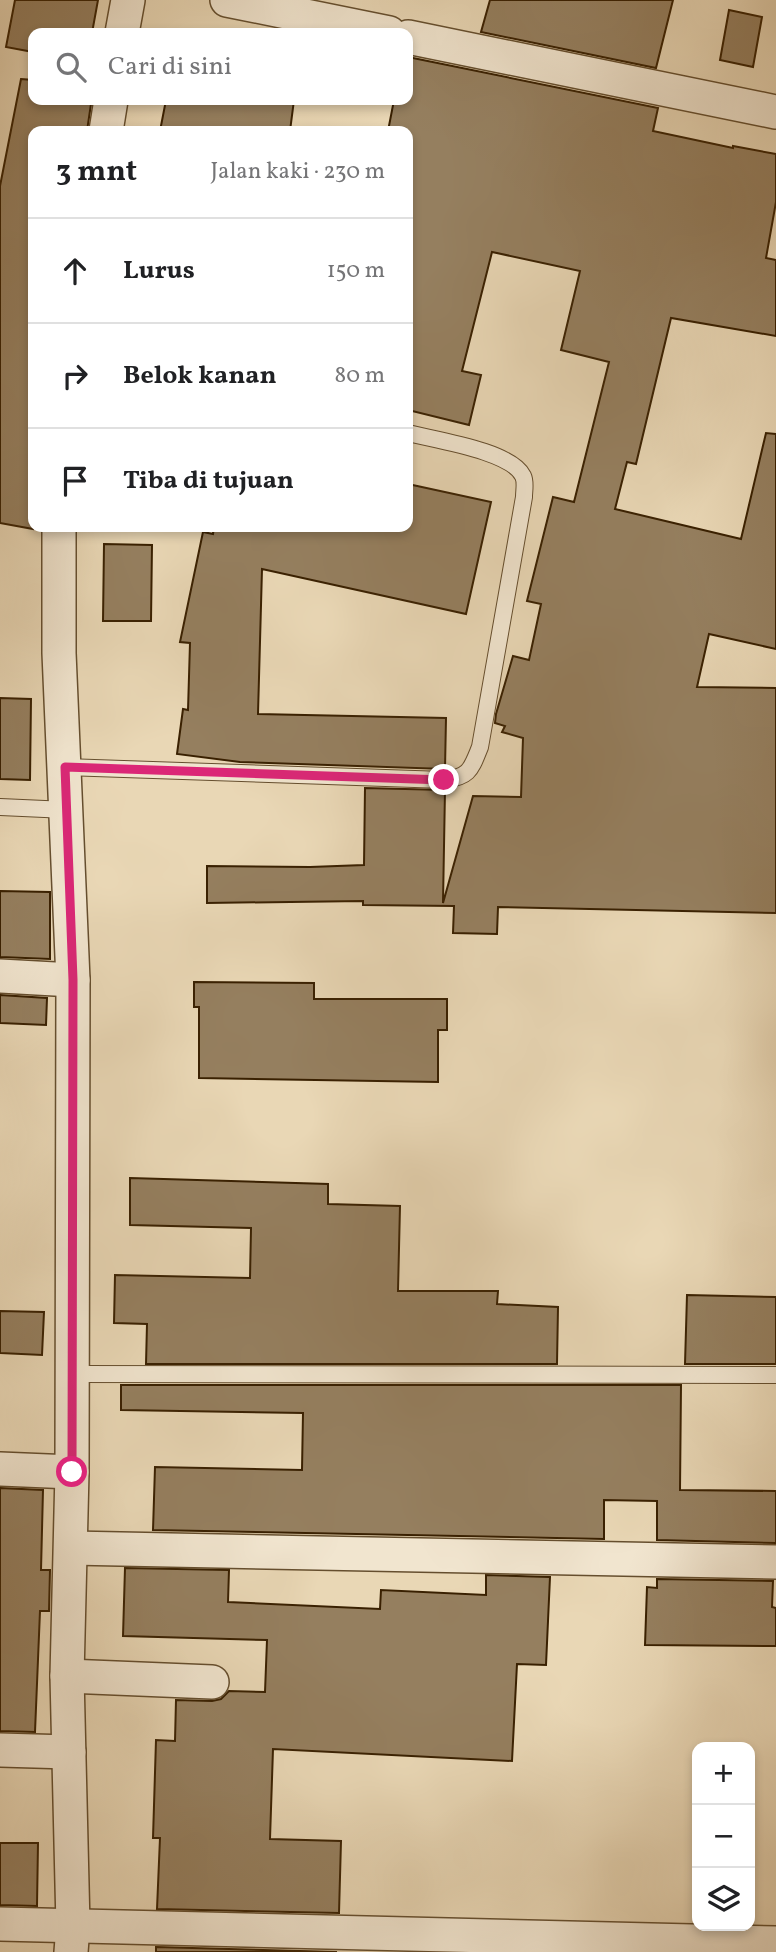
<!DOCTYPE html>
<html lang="id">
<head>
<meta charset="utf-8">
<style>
	:root { --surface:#fff; --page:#f2f2f2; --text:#202124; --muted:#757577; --line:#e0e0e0 }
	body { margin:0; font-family:Vollkorn,serif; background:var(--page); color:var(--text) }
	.controls { position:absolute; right:21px; bottom:21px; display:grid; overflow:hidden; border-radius:14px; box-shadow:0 4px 10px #0003 }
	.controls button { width:63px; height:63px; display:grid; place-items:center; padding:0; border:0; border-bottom:2px solid var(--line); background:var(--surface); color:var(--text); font:35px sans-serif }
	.stop { position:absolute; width:21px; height:21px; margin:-16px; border:5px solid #db2777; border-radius:50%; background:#fff }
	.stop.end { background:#db2777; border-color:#fff; box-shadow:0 2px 7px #0008 }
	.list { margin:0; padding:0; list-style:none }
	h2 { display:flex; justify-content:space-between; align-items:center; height:91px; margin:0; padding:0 28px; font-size:30px }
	h2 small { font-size:23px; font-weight:400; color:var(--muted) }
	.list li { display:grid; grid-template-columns:46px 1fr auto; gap:21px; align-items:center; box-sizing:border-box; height:105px; padding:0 28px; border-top:2px solid var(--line) }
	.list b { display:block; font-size:26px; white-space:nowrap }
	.list em { font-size:23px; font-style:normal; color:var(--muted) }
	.icon { flex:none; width:38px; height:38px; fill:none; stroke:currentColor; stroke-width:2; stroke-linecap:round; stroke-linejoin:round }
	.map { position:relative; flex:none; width:776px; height:1952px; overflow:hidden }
	.search { position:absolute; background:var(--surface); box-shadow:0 4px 10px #0003; left:28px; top:28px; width:385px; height:77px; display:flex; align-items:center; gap:18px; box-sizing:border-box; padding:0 24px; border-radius:14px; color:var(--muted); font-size:26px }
	.panel { position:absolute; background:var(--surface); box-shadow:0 4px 10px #0003; left:28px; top:126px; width:385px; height:406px; border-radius:14px }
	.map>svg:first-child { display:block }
	.building { fill:#957f5f; stroke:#392001; stroke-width:2 }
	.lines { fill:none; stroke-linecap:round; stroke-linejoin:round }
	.lane-casing { stroke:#654e2e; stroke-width:18 }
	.street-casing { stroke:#654e2e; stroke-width:36 }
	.lane { stroke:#f1e5cf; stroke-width:16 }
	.street { stroke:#f1e5cf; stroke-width:33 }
	.route { stroke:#db2777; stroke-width:9 }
</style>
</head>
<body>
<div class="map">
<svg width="776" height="1952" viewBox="0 0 776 1952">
	<rect width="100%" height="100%" fill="#e9d7b5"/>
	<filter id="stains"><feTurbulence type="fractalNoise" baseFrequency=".00286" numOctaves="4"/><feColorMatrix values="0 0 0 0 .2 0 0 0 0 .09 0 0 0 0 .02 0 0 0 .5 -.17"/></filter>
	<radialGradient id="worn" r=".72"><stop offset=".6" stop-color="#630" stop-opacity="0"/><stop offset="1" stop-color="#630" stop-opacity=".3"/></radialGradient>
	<!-- building -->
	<g class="building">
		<polygon points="15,0 98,0 92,33 33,33 33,52 6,47"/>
		<polygon points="490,0 673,0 656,68 481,32"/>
		<polygon points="729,10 762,17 753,67 720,60"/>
		<polygon points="408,57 658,108 653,131 733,148 733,146 776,154 776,202 766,258 776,260 776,336 671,318 636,464 627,462 615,509 741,539 766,433 776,434 776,649 709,634 697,687 776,688 776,913 498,907 497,934 453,933 454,906 363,905 363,901 207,903 207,866 310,867 364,865 365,788 445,790 443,903 473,796 521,797 523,738 502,732 505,726 495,723 496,714 513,656 529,660 541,604 527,601 553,497 574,502 609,362 561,350 580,271 492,252 462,371 481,375 469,425 408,410 408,131 388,131 394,100 408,100"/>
		<polygon points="21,79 33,80 33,100 66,100 91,104 87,131 33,131 33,529 0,523 0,186"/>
		<polygon points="166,100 294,100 290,131 160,131"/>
		<polygon points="408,484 491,502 466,614 262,569 258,714 446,718 445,769 240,762 177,754 183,709 188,710 190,643 180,642 203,532 213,534 214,527 408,527"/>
		<polygon points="104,544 152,545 151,621 103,621"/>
		<polygon points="0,698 31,699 30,780 0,779"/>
		<polygon points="0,891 50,892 50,959 0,957"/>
		<polygon points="194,982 314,983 314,999 447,999 447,1030 438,1030 438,1082 199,1078 199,1007 194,1007"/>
		<polygon points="0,995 47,998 46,1025 0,1023"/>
		<polygon points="130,1178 328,1184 328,1204 400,1206 398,1291 498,1291 497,1304 558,1307 557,1364 146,1364 147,1324 114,1323 115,1275 250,1278 251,1228 130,1225"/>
		<polygon points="687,1295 776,1297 776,1364 685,1364"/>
		<polygon points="0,1311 44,1312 42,1355 0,1353"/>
		<polygon points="121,1385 681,1385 680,1490 776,1491 776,1543 657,1540 657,1501 604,1500 604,1539 153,1530 155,1467 302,1470 303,1413 121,1410"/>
		<polygon points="0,1488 43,1490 41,1570 50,1570 49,1611 40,1611 35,1732 0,1731"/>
		<polygon points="125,1568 229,1570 228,1602 380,1609 381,1590 486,1595 486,1575 550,1577 546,1665 517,1664 512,1761 273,1749 270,1839 341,1841 339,1913 157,1909 160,1838 153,1838 156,1740 175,1741 176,1700 212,1701 221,1699 229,1691 265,1692 267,1640 123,1636"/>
		<polygon points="657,1579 773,1581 772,1607 776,1608 776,1646 645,1645 647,1587 657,1588"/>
		<polygon points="0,1843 38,1843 37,1906 0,1905"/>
		<polygon points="156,1947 337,1952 156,1952"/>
	</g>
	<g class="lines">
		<defs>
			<g id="lane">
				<path d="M65 767 444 780C470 777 471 769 480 747L524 497C524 490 526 482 523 476 511 451 435 440 408 433"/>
				<polyline points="0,807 67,810"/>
				<polyline points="73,1374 776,1375"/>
			</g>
			<g id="street">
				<polyline points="227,0 389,33"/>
				<polyline points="122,33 128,0"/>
				<polyline points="408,37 776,112"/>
				<polyline points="106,131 111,100"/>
				<polyline points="59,527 59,653 73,980 72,1472 67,1676 73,1926 71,1952"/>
				<polyline points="0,976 73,980"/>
				<polyline points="0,1469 72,1472"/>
				<polyline points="71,1548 776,1562"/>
				<polyline points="67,1676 212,1682"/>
				<polyline points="0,1750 69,1752"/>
				<polyline points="0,1924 776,1943"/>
			</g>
		</defs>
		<!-- lane casing -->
		<use href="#lane" class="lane-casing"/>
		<!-- street casing -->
		<use href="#street" class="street-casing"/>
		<!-- lane -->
		<use href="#lane" class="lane"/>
		<!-- street -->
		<use href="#street" class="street"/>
	</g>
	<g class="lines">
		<!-- route -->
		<polyline class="route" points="72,1472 73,980 65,767 444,780"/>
	</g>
	<rect width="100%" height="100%" filter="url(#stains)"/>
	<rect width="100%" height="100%" fill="url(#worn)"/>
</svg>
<div class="controls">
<button>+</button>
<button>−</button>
<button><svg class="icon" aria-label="layers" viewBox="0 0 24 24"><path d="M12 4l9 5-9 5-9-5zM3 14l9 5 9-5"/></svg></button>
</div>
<div class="stop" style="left:72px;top:1472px"></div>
<div class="stop end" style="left:444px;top:780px"></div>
<div class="search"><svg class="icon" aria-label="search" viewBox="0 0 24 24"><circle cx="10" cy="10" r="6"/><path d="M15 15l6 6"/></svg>Cari di sini</div>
<section class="panel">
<h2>3 mnt<small>Jalan kaki · 230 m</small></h2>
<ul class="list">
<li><svg class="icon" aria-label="ahead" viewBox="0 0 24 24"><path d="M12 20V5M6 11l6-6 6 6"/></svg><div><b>Lurus</b></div><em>150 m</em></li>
<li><svg class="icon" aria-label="right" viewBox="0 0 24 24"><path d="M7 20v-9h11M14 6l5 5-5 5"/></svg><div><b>Belok kanan</b></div><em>80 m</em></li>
<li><svg class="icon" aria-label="arrive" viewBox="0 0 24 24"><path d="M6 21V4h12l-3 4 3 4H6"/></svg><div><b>Tiba di tujuan</b></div></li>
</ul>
</section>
</div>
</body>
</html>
